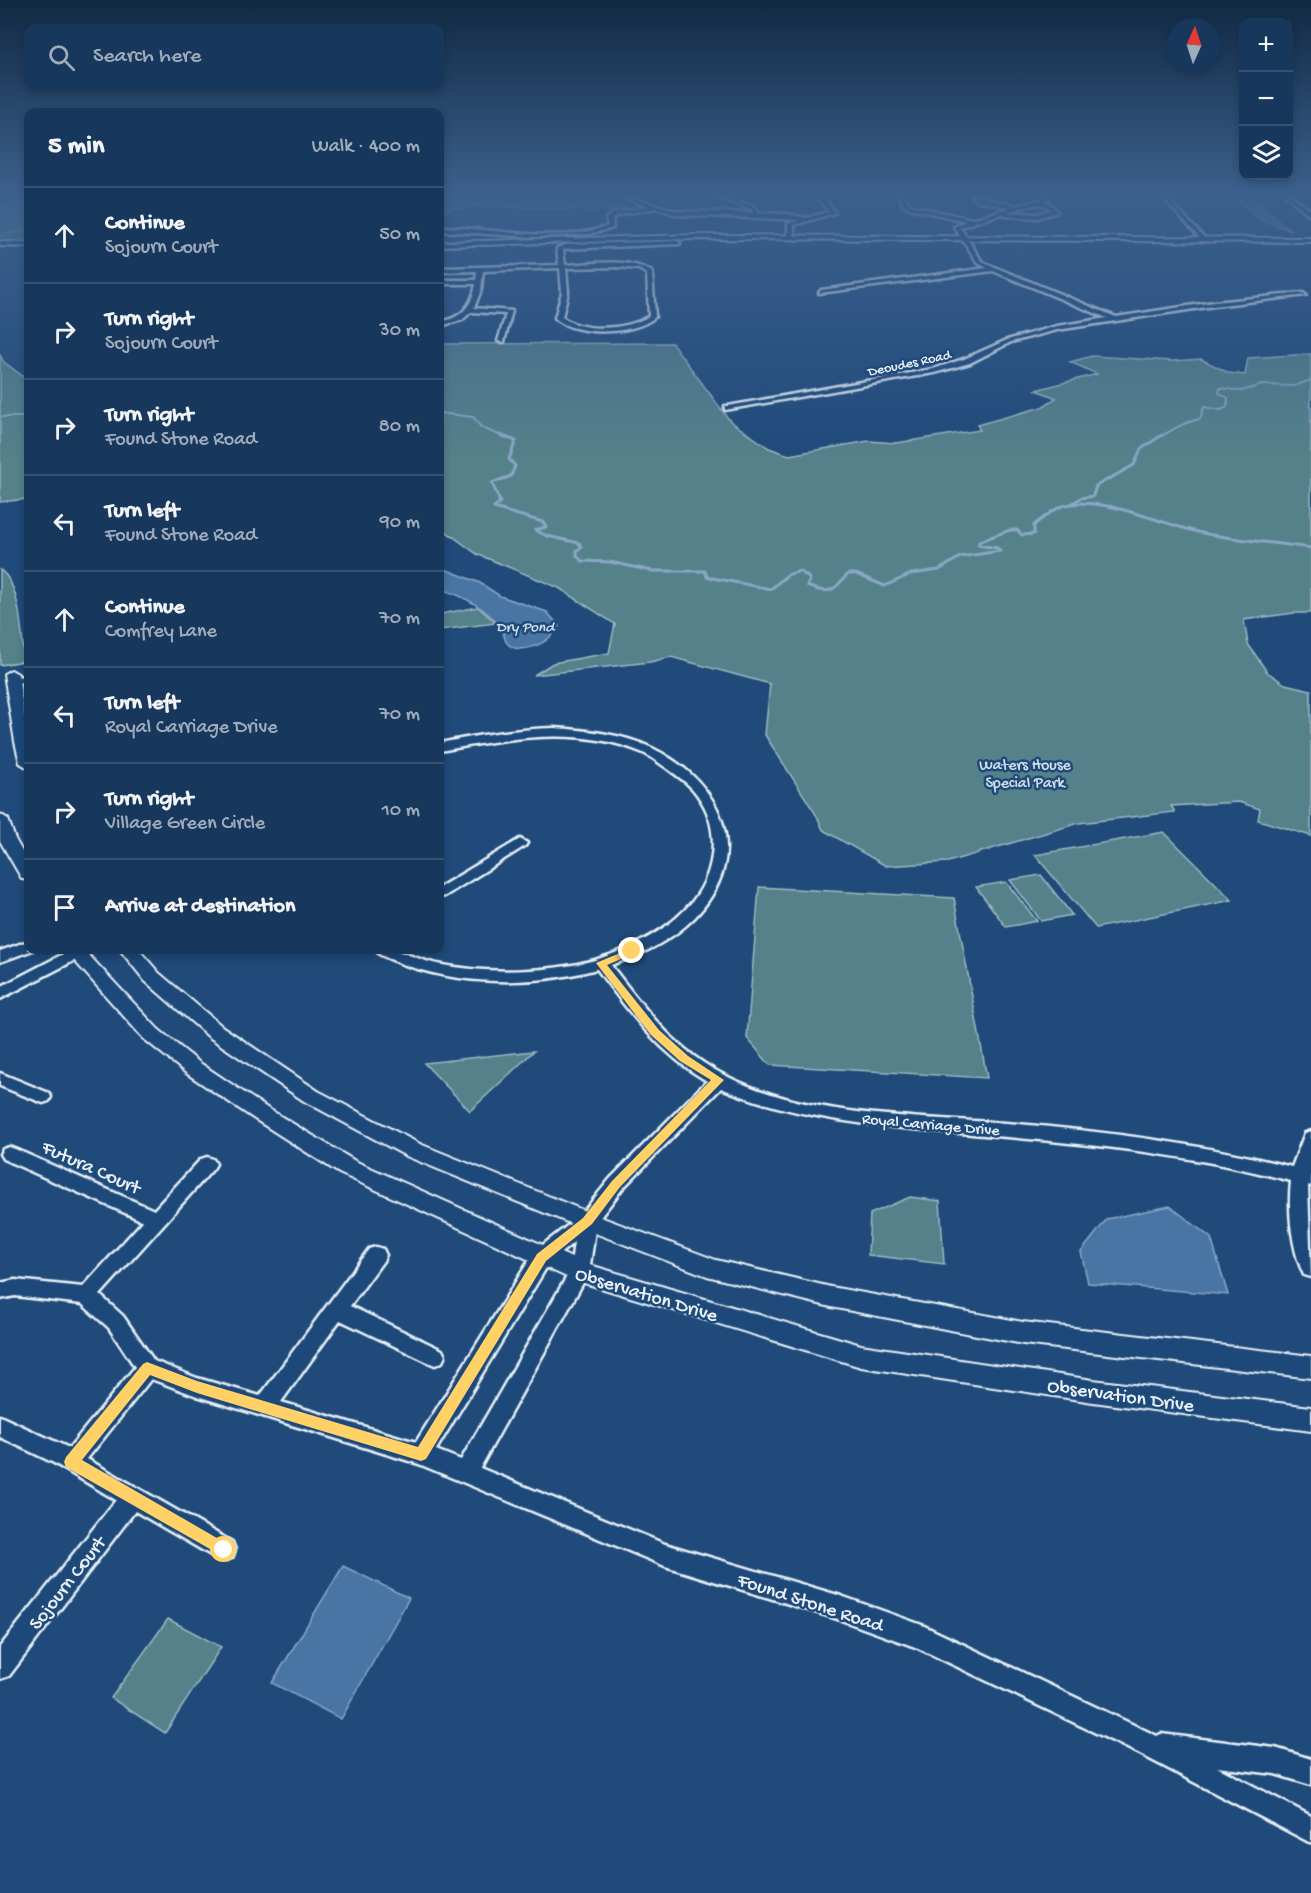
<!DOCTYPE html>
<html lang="en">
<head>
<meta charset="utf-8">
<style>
	:root { --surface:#17385c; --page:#203f62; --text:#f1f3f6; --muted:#9eacbb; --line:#365272 }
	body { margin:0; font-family:"Gochi Hand",sans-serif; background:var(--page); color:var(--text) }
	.controls { position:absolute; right:18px; top:18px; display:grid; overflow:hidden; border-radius:12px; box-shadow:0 3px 9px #0003 }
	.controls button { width:54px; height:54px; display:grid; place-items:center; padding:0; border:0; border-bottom:2px solid var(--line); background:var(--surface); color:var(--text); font:30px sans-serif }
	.compass { position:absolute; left:1167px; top:18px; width:54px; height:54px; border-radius:50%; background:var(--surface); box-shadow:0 3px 9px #0003; rotate:3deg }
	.stop { position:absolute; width:18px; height:18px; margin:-14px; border:4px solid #ffd166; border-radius:50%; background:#fff }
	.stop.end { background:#ffd166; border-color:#fff; box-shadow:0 2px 6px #0008 }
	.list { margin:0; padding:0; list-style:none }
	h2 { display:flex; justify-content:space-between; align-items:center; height:78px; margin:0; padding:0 24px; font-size:26px }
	h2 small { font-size:20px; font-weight:400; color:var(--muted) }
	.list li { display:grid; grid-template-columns:39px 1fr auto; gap:18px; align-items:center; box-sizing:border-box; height:96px; padding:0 24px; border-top:2px solid var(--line) }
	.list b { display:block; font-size:22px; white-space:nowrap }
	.list p { margin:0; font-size:20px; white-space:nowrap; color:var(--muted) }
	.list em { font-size:20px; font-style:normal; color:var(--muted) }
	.icon { flex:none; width:33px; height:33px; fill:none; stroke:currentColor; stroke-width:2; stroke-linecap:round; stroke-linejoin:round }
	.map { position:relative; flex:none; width:1311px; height:1893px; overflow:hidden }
	.search { position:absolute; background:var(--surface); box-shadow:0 3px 9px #0003; left:24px; top:24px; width:420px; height:66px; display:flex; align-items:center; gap:15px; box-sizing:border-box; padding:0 21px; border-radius:12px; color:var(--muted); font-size:22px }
	.panel { position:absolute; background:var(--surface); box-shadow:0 3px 9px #0003; left:24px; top:108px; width:420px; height:846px; border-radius:12px }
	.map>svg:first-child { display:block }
	.green { fill:#55818a; stroke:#9eb9c1; stroke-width:1.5 }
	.water { fill:#4975a4; stroke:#89a7c6; stroke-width:1.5 }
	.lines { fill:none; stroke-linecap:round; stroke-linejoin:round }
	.stream-far1 { stroke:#89a7c6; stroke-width:2 }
	.stream { stroke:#89a7c6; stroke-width:3 }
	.minor-casing { stroke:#e8f1f8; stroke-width:5 }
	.tertiary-casing { stroke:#e8f1f8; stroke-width:4 }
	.minor { fill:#1f4a7a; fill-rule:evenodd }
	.tertiary { fill:#1f4a7a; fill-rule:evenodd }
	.route { fill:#ffd166 }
	.labels { text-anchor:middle; stroke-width:5; stroke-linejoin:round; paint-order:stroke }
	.far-street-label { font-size:14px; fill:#e8f1f8; stroke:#1f4a7a }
	.far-water-label { font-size:15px; font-style:italic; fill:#d0deeb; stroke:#1f4a7a }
	.park-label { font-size:16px; fill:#d2e0e8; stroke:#1f4a7a }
	.street-label { font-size:16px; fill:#e8f1f8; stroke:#1f4a7a }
	.near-street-label { font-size:20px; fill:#e8f1f8; stroke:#1f4a7a }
</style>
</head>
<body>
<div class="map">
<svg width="1311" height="1893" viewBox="0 0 1311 1893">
	<rect width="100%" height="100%" fill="#1f4a7a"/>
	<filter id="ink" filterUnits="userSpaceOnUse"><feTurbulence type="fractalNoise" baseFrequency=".0167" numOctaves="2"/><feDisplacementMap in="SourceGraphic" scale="12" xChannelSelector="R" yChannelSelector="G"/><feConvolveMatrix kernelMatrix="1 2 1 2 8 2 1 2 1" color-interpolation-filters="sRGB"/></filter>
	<g filter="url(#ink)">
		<!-- green -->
		<g class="green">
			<polygon points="440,195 573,195 597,200 627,210 618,211 479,206 440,211"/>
			<polygon points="1233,195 1248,195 1292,231 1259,219"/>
			<polygon points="28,200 28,243 0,242 0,205"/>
			<polygon points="672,343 730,421 769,448 789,455 869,441 896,443 980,430 977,425 1042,407 1056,398 1036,390 1097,374 1070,362 1092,356 1172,361 1201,359 1229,373 1245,375 1248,358 1311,354 1311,613 1294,613 1244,620 1248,644 1267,672 1285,684 1311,690 1311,836 1258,820 1260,809 1239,802 1171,806 1175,812 1079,823 948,862 886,866 823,830 817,816 765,735 770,684 671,657 650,662 534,675 553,663 609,653 615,624 559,588 477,554 440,527 440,344"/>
			<polygon points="0,355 4,362 28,380 28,499 0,502"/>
			<path d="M0 570C21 583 22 638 24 661L0 665Z"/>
			<polygon points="478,607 496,623 440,630 440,614"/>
			<polygon points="1164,832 1232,900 1096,928 1035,855"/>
			<polygon points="1041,875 1072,915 1041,921 1010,880"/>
			<polygon points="1006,882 1037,921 1006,927 976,887"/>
			<polygon points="759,887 954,898 987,1078 770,1065 747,1038"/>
			<polygon points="534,1051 470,1111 424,1063"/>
			<polygon points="910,1197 940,1201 944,1264 868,1255 870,1214"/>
			<polygon points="168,1619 221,1647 165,1733 111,1698"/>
		</g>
		<!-- water -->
		<g class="water">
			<path d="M440 567 480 583 500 596 547 612 559 626C556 629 554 634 550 637 541 646 517 655 507 643 504 640 504 633 502 630 489 609 462 595 440 589Z"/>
			<polygon points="1170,1206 1211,1238 1228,1295 1088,1283 1081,1252 1107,1219"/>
			<polygon points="343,1566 409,1598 341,1719 272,1683"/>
		</g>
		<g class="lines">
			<!-- stream-far1 -->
			<g class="stream-far1">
				<polyline points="0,237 14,232 28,233"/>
				<polyline points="440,413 473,417 482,428 504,437"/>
				<polyline points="0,417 28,417"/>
				<path d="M1160 437C1176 428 1182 423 1200 419L1204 407 1221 410 1227 407 1228 398 1219 393 1220 388 1242 391 1262 385 1294 386 1311 380"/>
			</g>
			<!-- stream -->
			<g class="stream">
				<path d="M500 435 516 441 509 459 515 466 511 476 492 483 500 502 494 508 543 522 546 527 535 530 547 536 579 543 582 547 577 550V556L582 561 610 562 652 571H705L707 577 771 589 787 575 800 571 810 579 807 586C830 595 832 592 848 574H856L885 586 911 574 939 570 960 557 1000 551 997 548 978 545 980 541 1010 530H1017L1022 535 1034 534V525C1042 519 1051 511 1060 507 1095 492 1166 526 1202 533 1238 540 1275 543 1311 548"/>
				<polyline points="1071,504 1081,498 1093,496 1096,486 1134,465 1141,449 1162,435"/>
			</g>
			<defs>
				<g id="minor">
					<path d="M621 195 677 211 753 213 752 209 708 195H716L756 207 758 213 788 214 806 218 829 212 816 195H822L835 213 794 225V237L791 239 788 237V224L800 220 677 215 656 208 618 215 612 219 613 228 588 234 535 237 440 231V227H446C499 229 556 244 608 226L606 218 614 213 650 206 622 198Z"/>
					<path d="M899 195H905L907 202 913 206 972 219 1011 208 977 200 972 195 1016 206 1043 199V195H1049V199L1044 202 1051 204 1057 212 1037 218 1006 216 1004 213 960 227 981 260 987 264 1116 317 1214 302 1303 293 1306 295 1214 306 1057 330 1011 342 970 363 934 373 725 410V406H728L933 369 964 359 1007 340 1057 326 1107 318 993 271 819 293 821 290 987 268 977 262 954 227 966 221 909 208 903 204ZM1038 204 1047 206 1051 210 1037 214 1007 212Z"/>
					<polygon points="1285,195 1291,195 1311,211 1311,216"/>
					<polygon points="1166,201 1170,201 1206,240 1202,240"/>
					<path d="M678 241 680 244 563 249 565 265C593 264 628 257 652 272L655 317C635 335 575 337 555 318L562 292 560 268 483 271 481 290 474 308 512 311 504 342 498 341 506 314 471 312 462 320 440 326V322C462 318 472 306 476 284H440V280H476L477 271 440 272V268L559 265 557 248 569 244ZM617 267 639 269 647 274 649 316C627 330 583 333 562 317L568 292 566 268Z"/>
					<polygon points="28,675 28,681 12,684 6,681 8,679"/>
					<path d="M554 728C586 730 623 734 652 748 724 783 754 856 694 918 671 941 641 955 611 965 643 1007 676 1051 724 1075 809 1118 912 1116 1005 1123 1101 1131 1198 1143 1292 1167L1305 1133 1311 1131V1186L1308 1185 1311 1277 1304 1275C1291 1248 1288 1210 1291 1181 1198 1156 1102 1145 1007 1137 910 1128 812 1126 721 1088L622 1189 596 1223 589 1272 480 1468 665 1544 841 1596 922 1625 1157 1736 1161 1734 1275 1748 1311 1759V1785L1275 1774 1217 1767 1311 1816V1843L1140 1754 918 1648 841 1620 665 1566 419 1464 197 1396 151 1379 87 1459 232 1542 235 1550 232 1558 224 1561 216 1558 135 1511 9 1676 0 1679V1647L116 1500 54 1463 0 1437V1416L69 1448 135 1367 109 1328 82 1304 15 1296 0 1299V1283L15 1280 83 1287 143 1221 3 1159 0 1154 3 1149 9 1147 15 1149 154 1210 201 1159 207 1157 213 1159 216 1164 213 1169 100 1295 123 1316 154 1361 197 1378 260 1396 369 1249 376 1247 383 1249 386 1255 383 1261 350 1306 442 1350 445 1356 442 1362 435 1365 428 1362 340 1320 281 1402 416 1442 535 1251 580 1216 610 1179 707 1081C660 1054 629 1012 597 969 527 988 444 986 379 954L376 950C398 947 416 960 437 964 486 974 547 973 595 960 630 949 668 931 692 902 716 872 721 828 698 796 691 785 679 777 668 769 659 763 651 756 641 752 575 725 506 739 440 751V743C478 735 515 729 554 728ZM574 1242 570 1271 461 1460 436 1450 549 1263Z"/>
					<polygon points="520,839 527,843 525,846 445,896 440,897 440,887"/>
					<polygon points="28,941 28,950 33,950 0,962 0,951"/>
					<polygon points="71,950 90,950 87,954 0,999 0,987"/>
					<polygon points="0,1073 49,1093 51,1097 49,1101 43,1103 0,1086"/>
				</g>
				<g id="tertiary">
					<polygon points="694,235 1311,238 1311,242 694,239 440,246 440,242"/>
					<polygon points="0,242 28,243 28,247 0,246"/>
					<polygon points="11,670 18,674 28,737 28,768 20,763 15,742 4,674"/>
					<polygon points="0,814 8,819 15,839 28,862 28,880 22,879 0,841"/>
					<polygon points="65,950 84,950 158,1029 200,1063 267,1108 355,1161 583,1263 861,1345 1093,1380 1311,1407 1311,1431 1093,1402 861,1367 571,1279 339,1173 253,1118 186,1073 144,1039"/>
					<polygon points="120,950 139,950 159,973 223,1027 318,1091 420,1144 595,1215 716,1260 831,1287 1023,1322 1311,1356 1311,1378 1023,1344 831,1307 707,1276 579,1227 406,1156 304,1101 209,1037 145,981"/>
				</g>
			</defs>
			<!-- minor casing -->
			<use href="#minor" class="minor-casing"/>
			<!-- tertiary casing -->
			<use href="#tertiary" class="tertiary-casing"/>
			<!-- minor -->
			<use href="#minor" class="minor"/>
			<!-- tertiary -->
			<use href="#tertiary" class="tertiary"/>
		</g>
	</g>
	<!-- sky -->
	<linearGradient id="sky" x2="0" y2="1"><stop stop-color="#112943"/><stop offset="0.42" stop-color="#3c608d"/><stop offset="1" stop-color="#3c608d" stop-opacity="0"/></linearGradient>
	<rect width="1311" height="460" fill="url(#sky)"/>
	<!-- route -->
	<polygon class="route" points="632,948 637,951 635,953 607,965 659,1030 688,1056 724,1080 620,1187 592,1224 546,1261 426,1459 421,1461 197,1393 150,1375 82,1460 229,1545 231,1550 229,1555 224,1557 66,1467 64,1462 66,1457 143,1364 147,1362 197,1381 418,1447 537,1254 583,1218 612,1181 711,1080 680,1061 651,1035 596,963"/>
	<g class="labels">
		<!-- far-street labels -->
		<g class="far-street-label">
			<text transform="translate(909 362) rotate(-12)" y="5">Deoudes Road</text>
		</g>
		<!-- far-water labels -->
		<g class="far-water-label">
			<text x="525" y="631">Dry Pond</text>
		</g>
		<!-- park labels -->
		<g class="park-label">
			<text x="1025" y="769">Waters House<tspan x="1025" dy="18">Special Park</tspan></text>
		</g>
		<!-- street labels -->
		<g class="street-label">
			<text transform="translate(931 1123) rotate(5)" y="6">Royal Carriage Drive</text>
		</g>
		<!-- near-street labels -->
		<g class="near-street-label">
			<text transform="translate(92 1166) rotate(24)" y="7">Futura Court</text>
			<text transform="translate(647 1293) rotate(17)" y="7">Observation Drive</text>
			<text transform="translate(1121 1394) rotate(8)" y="7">Observation Drive</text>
			<text transform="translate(66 1582) rotate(-52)" y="7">Sojourn Court</text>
			<text transform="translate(811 1601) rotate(18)" y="7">Found Stone Road</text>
		</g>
	</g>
</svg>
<div class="controls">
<button>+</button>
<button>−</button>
<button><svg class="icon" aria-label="layers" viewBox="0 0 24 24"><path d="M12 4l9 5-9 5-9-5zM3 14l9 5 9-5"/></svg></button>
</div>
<svg class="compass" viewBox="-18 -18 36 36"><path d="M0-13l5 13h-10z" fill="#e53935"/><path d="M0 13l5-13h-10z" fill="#9eacbb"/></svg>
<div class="stop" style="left:224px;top:1550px"></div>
<div class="stop end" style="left:632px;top:951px"></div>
<div class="search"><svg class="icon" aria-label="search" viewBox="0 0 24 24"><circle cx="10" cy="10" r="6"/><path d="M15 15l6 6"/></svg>Search here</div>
<section class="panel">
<h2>5 min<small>Walk · 400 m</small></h2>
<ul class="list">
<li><svg class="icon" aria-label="ahead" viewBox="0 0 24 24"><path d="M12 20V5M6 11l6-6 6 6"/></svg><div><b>Continue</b><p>Sojourn Court</p></div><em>50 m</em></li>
<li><svg class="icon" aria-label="right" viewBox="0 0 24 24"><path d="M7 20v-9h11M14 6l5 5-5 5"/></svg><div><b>Turn right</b><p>Sojourn Court</p></div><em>30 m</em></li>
<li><svg class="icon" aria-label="right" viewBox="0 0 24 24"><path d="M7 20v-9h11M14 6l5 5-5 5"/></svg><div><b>Turn right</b><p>Found Stone Road</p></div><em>80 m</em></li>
<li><svg class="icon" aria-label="left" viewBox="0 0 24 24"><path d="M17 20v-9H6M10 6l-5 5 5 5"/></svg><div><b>Turn left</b><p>Found Stone Road</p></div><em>90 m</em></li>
<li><svg class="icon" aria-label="ahead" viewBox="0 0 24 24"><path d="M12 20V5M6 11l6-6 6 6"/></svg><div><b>Continue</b><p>Comfrey Lane</p></div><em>70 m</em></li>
<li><svg class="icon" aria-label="left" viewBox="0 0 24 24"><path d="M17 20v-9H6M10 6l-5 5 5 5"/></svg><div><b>Turn left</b><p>Royal Carriage Drive</p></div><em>70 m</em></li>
<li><svg class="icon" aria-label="right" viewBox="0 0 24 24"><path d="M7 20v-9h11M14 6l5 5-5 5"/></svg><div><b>Turn right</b><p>Village Green Circle</p></div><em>10 m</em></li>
<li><svg class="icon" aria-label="arrive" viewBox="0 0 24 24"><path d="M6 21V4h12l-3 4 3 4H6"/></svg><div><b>Arrive at destination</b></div></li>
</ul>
</section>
</div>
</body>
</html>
